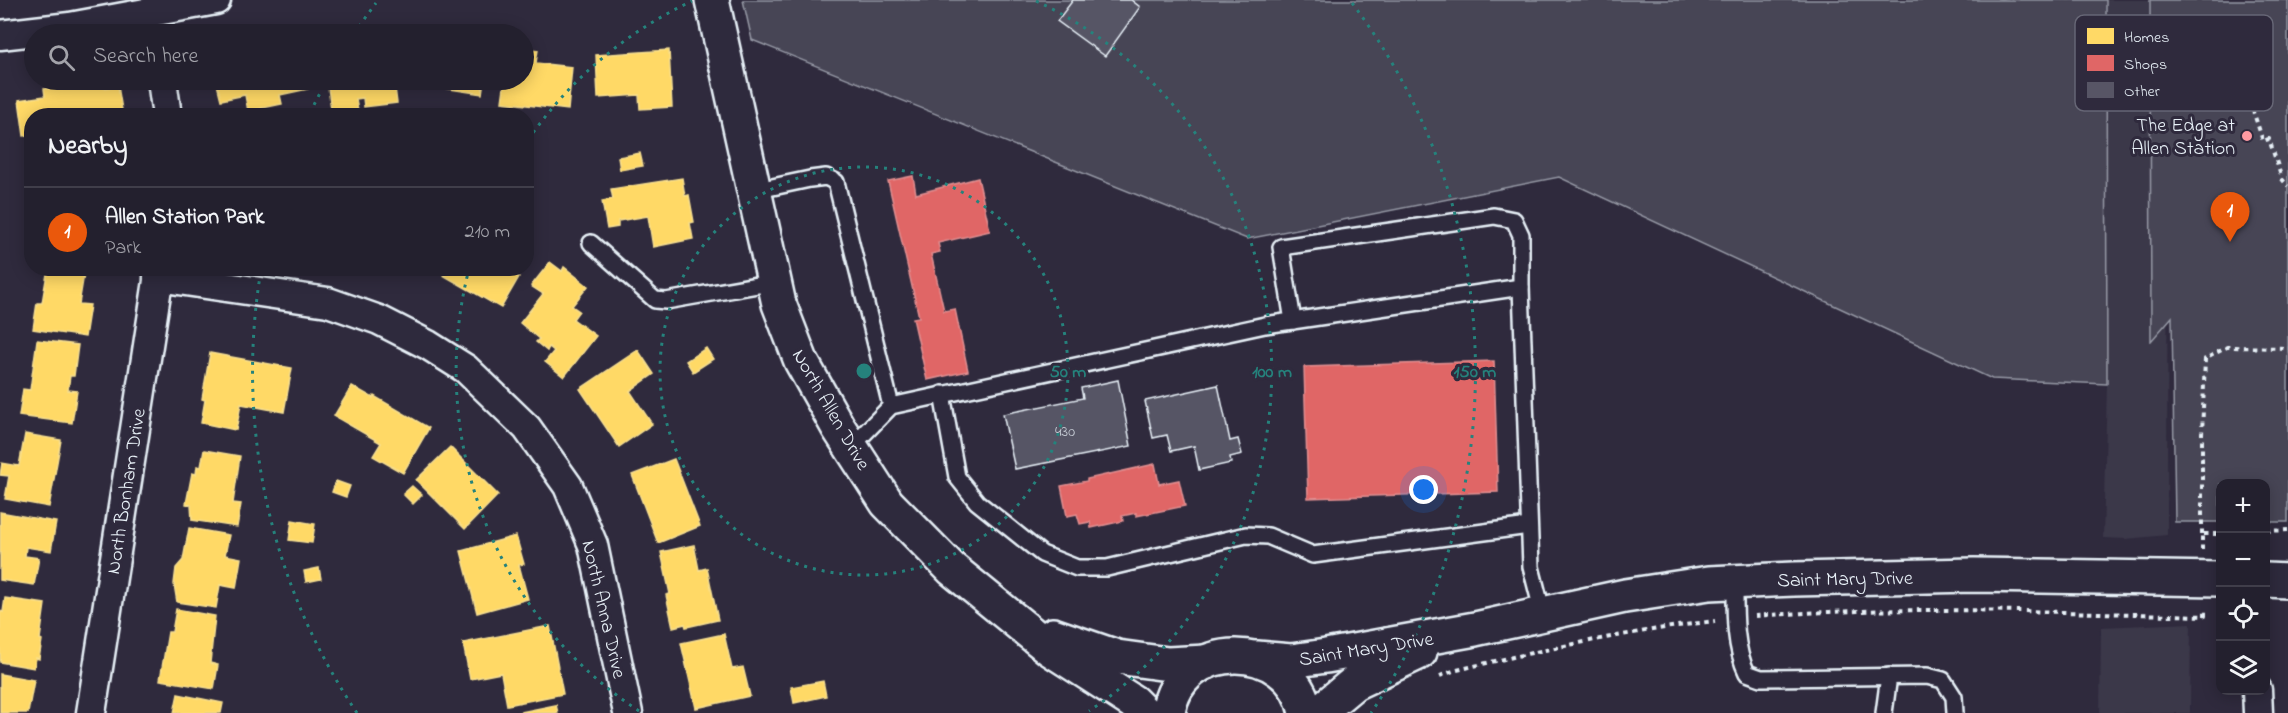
<!DOCTYPE html>
<html lang="en">
<head>
<meta charset="utf-8">
<style>
	:root { --surface:#23202e; --page:#2f2d3a; --text:#f1f3f6; --muted:#a3a3aa; --line:#403e4a; --accent:#ea580c }
	body { margin:0; font-family:"Indie Flower",sans-serif; background:var(--page); color:var(--text) }
	.controls { position:absolute; right:18px; bottom:18px; display:grid; overflow:hidden; border-radius:12px; box-shadow:0 3px 15px #0003 }
	.controls button { width:54px; height:54px; display:grid; place-items:center; padding:0; border:0; border-bottom:2px solid var(--line); background:var(--surface); color:var(--text); font:30px sans-serif }
	.you { position:absolute; left:1424px; top:490px; width:21px; height:21px; margin:-15px; border:4px solid #fff; border-radius:50%; background:#1a73e8; box-shadow:0 0 0 9px #1a73e833 }
	.badge { display:grid; place-items:center; width:39px; height:39px; border-radius:50%; background:var(--accent); color:#fff; font-size:20px; font-weight:700 }
	.pin { position:absolute; translate:-50% -50px; filter:drop-shadow(0 2px 3px #0008) }
	.pin::after { content:''; position:absolute; top:32px; width:21px; height:18px; background:inherit; clip-path:polygon(0 0,100% 0,50% 100%) }
	.list { margin:0; padding:0; list-style:none }
	h2 { display:flex; justify-content:space-between; align-items:center; height:78px; margin:0; padding:0 24px; font-size:26px }
	h2 small { font-size:20px; font-weight:400; color:var(--muted) }
	.list li { display:grid; grid-template-columns:39px 1fr auto; gap:18px; align-items:center; box-sizing:border-box; height:90px; padding:0 24px; border-top:2px solid var(--line) }
	.list b { display:block; font-size:22px; white-space:nowrap }
	.list p { margin:0; font-size:20px; white-space:nowrap; color:var(--muted) }
	.list em { font-size:20px; font-style:normal; color:var(--muted) }
	.icon { flex:none; width:33px; height:33px; fill:none; stroke:currentColor; stroke-width:2; stroke-linecap:round; stroke-linejoin:round }
	.map { position:relative; flex:none; width:2288px; height:713px; overflow:hidden }
	.search { position:absolute; background:var(--surface); box-shadow:0 3px 15px #0003; left:24px; top:24px; width:510px; height:66px; display:flex; align-items:center; gap:15px; box-sizing:border-box; padding:0 21px; border-radius:33px; color:var(--muted); font-size:22px }
	.panel { position:absolute; background:var(--surface); box-shadow:0 3px 15px #0003; left:24px; top:108px; width:510px; height:168px; border-radius:24px }
	.map>svg:first-child { display:block }
	.built { fill:#3b3749 }
	.green { fill:#464455; stroke:#979aa6; stroke-width:1.5 }
	.homes { fill:#ffd966; stroke:#f8e092; stroke-width:1.5 }
	.shops { fill:#e06666; stroke:#e29092; stroke-width:1.5 }
	.building { fill:#575565; stroke:#e8f1f8; stroke-width:1.5 }
	.lines { fill:none; stroke-linecap:round; stroke-linejoin:round }
	.lane-casing { stroke:#e8f1f8; stroke-width:20 }
	.street-casing { stroke:#e8f1f8; stroke-width:33 }
	.secondary-casing { stroke:#e8f1f8; stroke-width:38 }
	.path { stroke:#e8f1f8; stroke-width:4; stroke-dasharray:4.5 4.5; stroke-linecap:butt }
	.lane { stroke:#2f2a3d; stroke-width:15 }
	.street { stroke:#2f2a3d; stroke-width:28 }
	.secondary { stroke:#2f2a3d; stroke-width:33 }
	.ring { fill:none; stroke:#25827c; stroke-width:3; stroke-dasharray:3 6 }
	.poi-dot { fill:#ff9aa2; stroke:#2f2a3d; stroke-width:2 }
	.labels { text-anchor:middle; stroke-width:6; stroke-linejoin:round; paint-order:stroke }
	.number-label { font-size:16px; fill:#c4cad3 }
	.poi-label { font-size:20px; fill:#e8f1f8; stroke:#2f2a3d; text-anchor:end }
	.street-label { font-size:20px; fill:#e8f1f8; stroke:#2f2a3d }
	.key { fill:#2f2a3d; stroke:#666675; stroke-width:1.5 }
	.key-label { font-size:16px; fill:#e8f1f8 }
	.centre { fill:#25827c; stroke:#2f2a3d; stroke-width:3 }
	.ring-label { font-size:18px; text-anchor:middle; font-weight:bold; fill:#25827c; stroke:#2f2a3d; stroke-width:6; stroke-linejoin:round; paint-order:stroke }
</style>
</head>
<body>
<div class="map">
<svg width="2288" height="713" viewBox="0 0 2288 713">
	<rect width="100%" height="100%" fill="#2f2a3d"/>
	<filter id="ink" filterUnits="userSpaceOnUse"><feTurbulence type="fractalNoise" baseFrequency=".0167" numOctaves="2"/><feDisplacementMap in="SourceGraphic" scale="12" xChannelSelector="R" yChannelSelector="G"/><feConvolveMatrix kernelMatrix="1 2 1 2 8 2 1 2 1" color-interpolation-filters="sRGB"/></filter>
	<g filter="url(#ink)">
		<!-- built -->
		<g class="built">
			<polygon points="2106,0 2168,0 2167,535 2126,539 2103,538 2107,384"/>
			<polygon points="2191,623 2190,713 2100,713 2101,627"/>
		</g>
		<!-- green -->
		<g class="green">
			<polygon points="743,0 2106,0 2107,384 1992,379 1559,177 1247,239 752,40"/>
			<polygon points="2150,0 2288,0 2288,522 2266,522 2266,484 2220,484 2220,522 2175,522 2172,317 2151,341"/>
		</g>
		<!-- homes -->
		<g class="homes">
			<polygon points="524,48 538,50 536,63 572,67 568,110 502,102 505,80 524,80"/>
			<polygon points="669,50 672,107 640,109 639,95 598,98 596,55"/>
			<polygon points="96,80 96,81 103,81 104,88 118,86 123,116 32,116 32,135 24,136 19,100 45,96 44,89 53,88 53,86"/>
			<polygon points="216,80 306,80 308,89 280,95 282,104 248,111 245,95 221,100"/>
			<polygon points="327,80 394,80 397,103 364,107 363,98 356,99 359,116 332,116"/>
			<polygon points="410,80 484,80 482,94 409,83"/>
			<polygon points="640,153 643,166 620,170 618,157"/>
			<polygon points="682,178 685,196 689,195 694,222 690,223 693,239 653,247 648,216 618,221 618,227 607,229 602,201 613,199 611,189"/>
			<polygon points="550,262 562,271 564,267 588,286 572,306 579,311 573,319 596,336 564,377 545,362 554,351 549,347 547,351 536,342 539,339 520,323 543,294 531,286"/>
			<polygon points="48,268 85,268 79,304 90,305 85,337 33,329 37,303 42,303"/>
			<polygon points="447,268 504,268 519,277 501,308 443,275"/>
			<polygon points="37,340 78,345 74,376 70,376 68,390 77,391 72,423 19,416 23,389 30,390"/>
			<polygon points="706,348 713,359 693,372 686,361"/>
			<polygon points="638,350 654,374 630,391 652,424 619,447 580,389"/>
			<polygon points="210,353 292,368 284,412 241,404 236,430 201,423 205,400 202,399"/>
			<polygon points="352,386 373,398 374,396 429,428 403,473 373,456 381,443 334,416"/>
			<polygon points="25,434 61,440 49,507 5,499 9,476 0,475 2,463 19,466"/>
			<polygon points="450,447 498,495 465,529 416,480"/>
			<polygon points="204,450 240,456 233,503 241,504 237,527 192,520 191,505 186,504 192,473 196,474 197,466 201,467"/>
			<polygon points="674,459 700,526 658,543 632,475"/>
			<polygon points="336,481 350,486 346,497 332,492"/>
			<polygon points="412,486 422,495 413,504 403,494"/>
			<polygon points="0,512 56,522 51,551 26,547 25,556 39,558 34,585 0,580"/>
			<polygon points="292,520 315,524 312,543 289,540"/>
			<polygon points="189,528 229,535 225,555 241,558 236,588 220,585 216,608 177,602 174,584 176,568 183,560"/>
			<polygon points="516,536 524,564 519,565 528,599 477,613 461,551"/>
			<polygon points="694,545 699,570 707,568 718,620 686,627 685,624 673,627 666,595 670,594 661,552"/>
			<polygon points="319,568 321,579 306,582 304,571"/>
			<polygon points="5,598 45,604 40,639 42,640 39,659 36,658 34,668 0,662 0,611 3,612"/>
			<polygon points="176,609 215,616 210,663 218,665 214,689 160,680 168,632 172,632"/>
			<polygon points="550,626 563,694 507,705 501,673 470,679 463,643"/>
			<polygon points="724,634 732,669 743,667 750,696 696,708 681,643"/>
			<polygon points="0,674 34,680 28,713 0,713"/>
			<polygon points="823,681 826,696 794,703 791,687"/>
			<polygon points="178,694 223,703 221,713 174,713"/>
			<polygon points="556,705 558,713 516,713"/>
		</g>
		<!-- shops -->
		<g class="shops">
			<polygon points="913,176 916,194 978,178 990,231 938,243 940,252 931,254 944,311 955,309 968,371 927,380 913,318 919,317 888,181"/>
			<polygon points="1494,361 1498,492 1308,498 1304,367"/>
			<polygon points="1155,464 1159,484 1179,480 1185,506 1136,516 1136,513 1122,516 1123,521 1091,528 1090,522 1080,524 1077,514 1067,516 1061,486 1087,481 1087,479"/>
		</g>
		<!-- building -->
		<g class="building">
			<polygon points="1073,0 1131,0 1140,7 1105,56 1057,21"/>
			<polygon points="1118,380 1131,446 1015,469 1003,414 1083,398 1081,388"/>
			<polygon points="1218,385 1230,441 1238,439 1242,454 1230,457 1231,463 1199,470 1194,446 1171,451 1167,435 1153,438 1145,401"/>
		</g>
		<g class="lines">
			<defs>
				<g id="lane">
					<polyline points="754,191 810,179 826,177 836,182 891,406"/>
					<polyline points="591,243 655,300 666,301 774,282"/>
					<polyline points="1293,321 1281,247 1494,216 1514,220 1521,235 1521,287"/>
					<polyline points="942,394 957,477 977,502 1042,554 1077,568 1107,568 1246,535 1268,536 1313,555 1529,526"/>
					<polyline points="851,447 891,406 1265,325 1521,287 1531,567 1543,614"/>
					<path d="M1735 582C1735 611 1734 647 1747 673L1761 678 1927 676 1943 680 1954 697 1955 713"/>
					<polyline points="1884,713 1889,676"/>
				</g>
				<g id="street">
					<polyline points="0,35 70,27 216,0"/>
					<polyline points="162,80 167,116"/>
					<polyline points="158,277 328,302 379,320 428,345 466,369 527,428 568,486 593,545 628,713"/>
					<polyline points="2257,690 2258,713"/>
					<polyline points="91,713 160,268"/>
				</g>
				<g id="secondary">
					<polyline points="712,0 779,304 801,361 838,427 887,503 952,569 1049,648 1133,702 1144,713"/>
					<polyline points="2266,580 2288,581"/>
					<polyline points="1053,635 1117,657 1168,664 1206,662"/>
					<polyline points="1257,658 1291,661 1326,656 1475,629 1625,596 1709,583 1794,579 1974,575 2220,579"/>
					<path d="M1168 713C1179 637 1291 637 1306 713"/>
					<polyline points="1318,713 1354,683 1420,652"/>
				</g>
			</defs>
			<!-- lane casing -->
			<use href="#lane" class="lane-casing"/>
			<!-- street casing -->
			<use href="#street" class="street-casing"/>
			<!-- secondary casing -->
			<use href="#secondary" class="secondary-casing"/>
			<!-- path -->
			<g class="path">
				<polyline points="2230,41 2263,141 2269,139 2282,179 2288,186"/>
				<polyline points="2266,531 2288,530"/>
				<polyline points="2202,534 2202,434 2205,359 2227,347 2288,348"/>
				<polyline points="2202,550 2202,534 2220,534"/>
				<path d="M1755 616C1905 605 2055 612 2205 616V608"/>
				<path d="M1440 676 1453 671C1540 650 1626 632 1715 621"/>
			</g>
			<!-- lane -->
			<use href="#lane" class="lane"/>
			<!-- street -->
			<use href="#street" class="street"/>
			<!-- secondary -->
			<use href="#secondary" class="secondary"/>
		</g>
	</g>
	<!-- distance rings -->
	<g class="ring">
		<circle cx="864" cy="371" r="204"/>
		<path d="M639 711A408 408 0 0 1 469 269M528 140A408 408 0 0 1 692 1M1036 1A408 408 0 0 1 1089 711"/>
		<path d="M357 713A611 611 0 0 1 261 270M310 113A611 611 0 0 1 325 84M354 34A611 611 0 0 1 376 3M1352 3A611 611 0 0 1 1371 713"/>
	</g>
	<!-- markers -->
	<circle class="poi-dot" cx="2247" cy="136" r="6"/>
	<g class="labels">
		<!-- number labels -->
		<g class="number-label">
			<text x="1065" y="436">430</text>
		</g>
		<!-- poi labels -->
		<g class="poi-label">
			<text x="2235" y="131">The Edge at<tspan x="2235" dy="23">Allen Station</tspan></text>
		</g>
		<!-- street labels -->
		<g class="street-label">
			<text transform="translate(832 409) rotate(60)" y="7">North Allen Drive</text>
			<text transform="translate(125 491) rotate(-81)" y="7">North Bonham Drive</text>
			<text transform="translate(1845 578) rotate(-1)" y="7">Saint Mary Drive</text>
			<text transform="translate(605 609) rotate(77)" y="7">North Anna Drive</text>
			<text transform="translate(1366 648) rotate(-9)" y="7">Saint Mary Drive</text>
		</g>
	</g>
	<!-- legend -->
	<rect x="2075" y="15" width="198" height="96" rx="9" class="key"/>
	<rect x="2087" y="28" width="27" height="16" fill="#ffd966"/>
	<rect x="2087" y="55" width="27" height="16" fill="#e06666"/>
	<rect x="2087" y="82" width="27" height="16" fill="#575565"/>
	<g class="key-label">
		<text x="2124" y="42">Homes</text>
		<text x="2124" y="69">Shops</text>
		<text x="2124" y="96">Other</text>
	</g>
	<circle cx="864" cy="371" r="9" class="centre"/>
	<g class="ring-label">
		<text x="1068" y="377">50 m</text>
		<text x="1272" y="377">100 m</text>
		<text x="1475" y="377">150 m</text>
	</g>
</svg>
<div class="controls">
<button>+</button>
<button>−</button>
<button><svg class="icon" aria-label="locate" viewBox="0 0 24 24"><circle cx="12" cy="12" r="6"/><path d="M12 2v4M12 18v4M2 12h4M18 12h4"/></svg></button>
<button><svg class="icon" aria-label="layers" viewBox="0 0 24 24"><path d="M12 4l9 5-9 5-9-5zM3 14l9 5 9-5"/></svg></button>
</div>
<div class="you"></div>
<div class="pin badge" style="left:2230px;top:242px">1</div>
<div class="search"><svg class="icon" aria-label="search" viewBox="0 0 24 24"><circle cx="10" cy="10" r="6"/><path d="M15 15l6 6"/></svg>Search here</div>
<section class="panel">
<h2>Nearby<small></small></h2>
<ul class="list">
<li><span class="badge">1</span><div><b>Allen Station Park</b><p>Park</p></div><em>210 m</em></li>
</ul>
</section>
</div>
</body>
</html>
